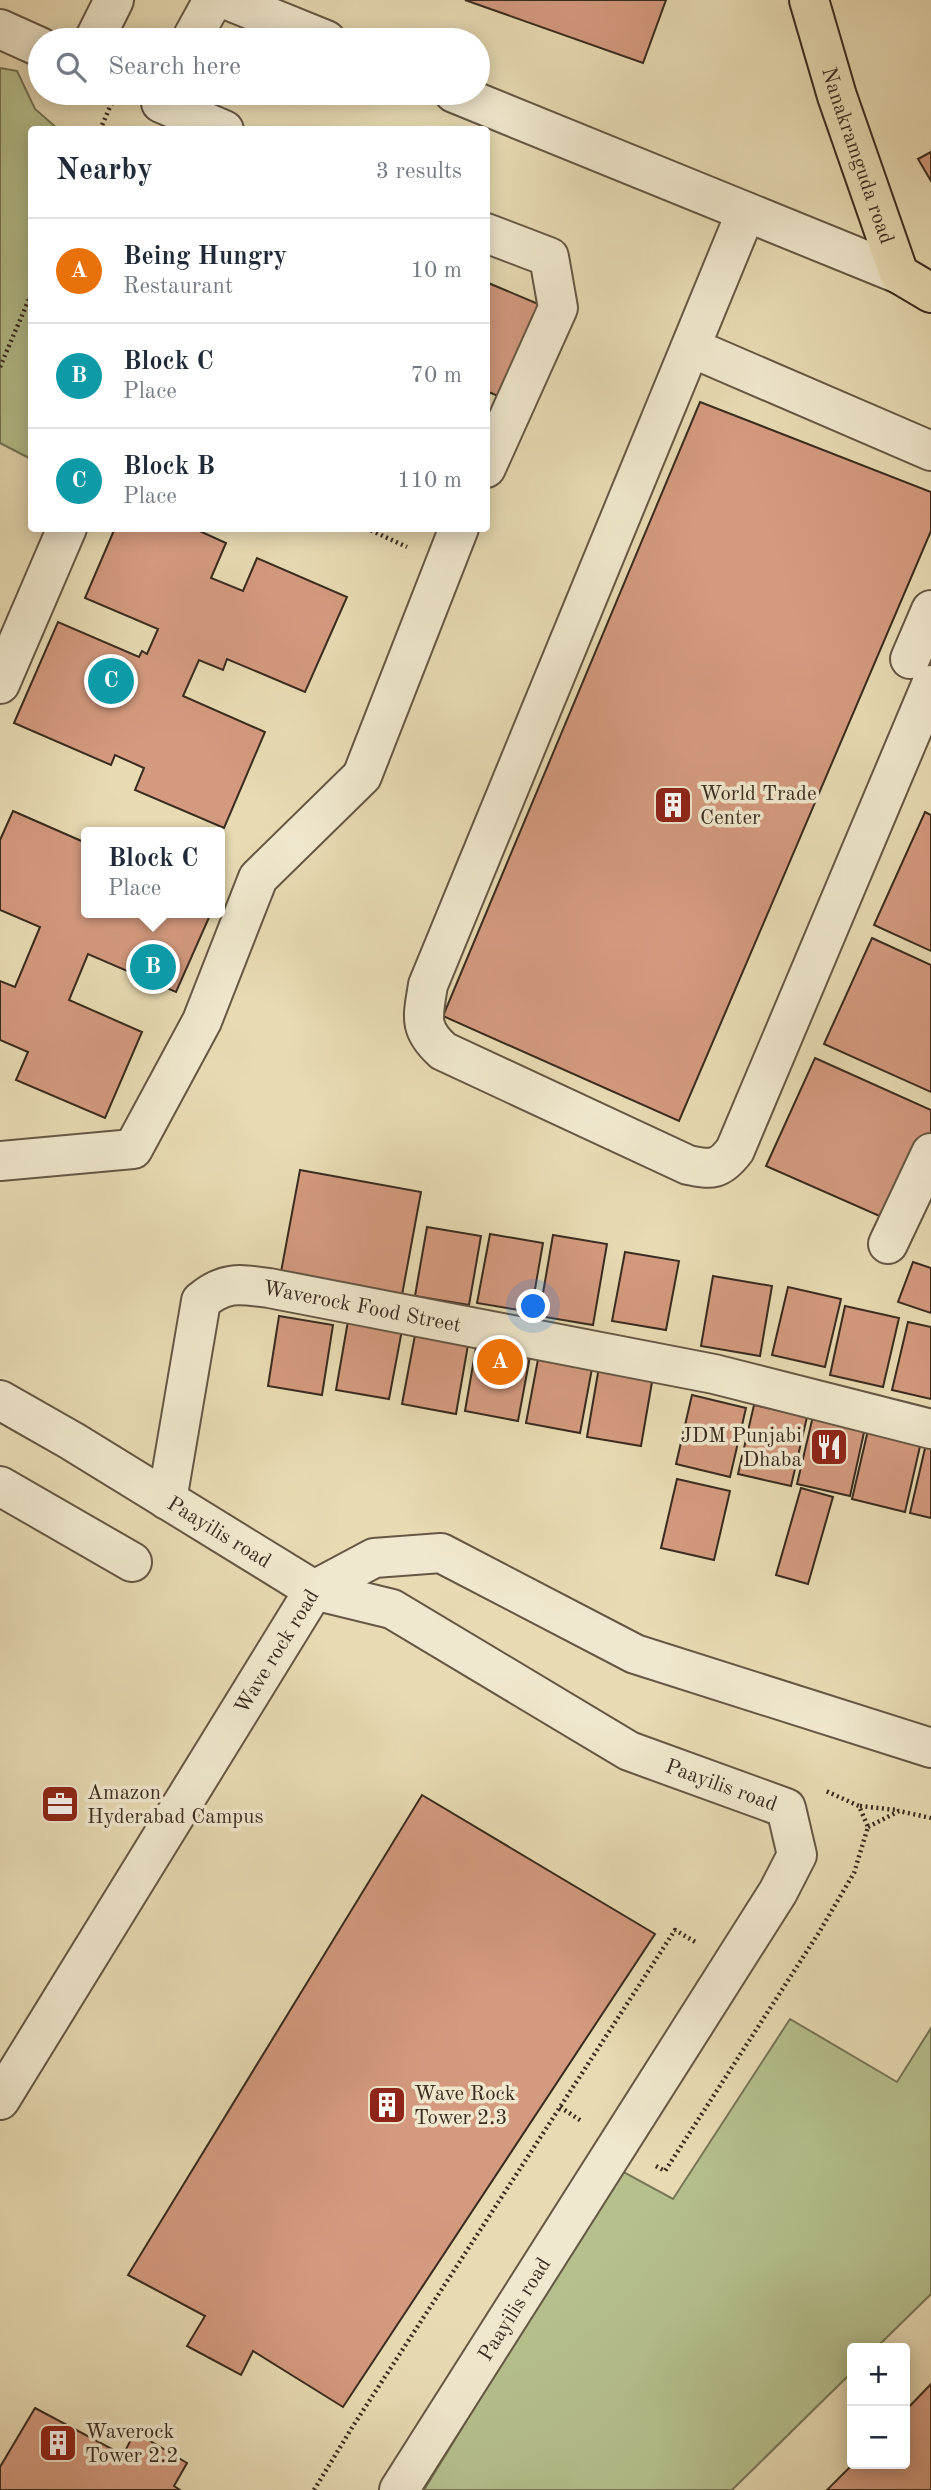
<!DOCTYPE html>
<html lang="en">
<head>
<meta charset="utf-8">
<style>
	:root { --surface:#fff; --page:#f2f2f3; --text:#1f2937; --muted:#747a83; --line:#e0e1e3; --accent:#8f2418 }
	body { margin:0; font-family:"Old Standard TT",serif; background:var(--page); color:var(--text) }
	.controls { position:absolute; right:21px; bottom:21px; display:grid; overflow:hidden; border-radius:7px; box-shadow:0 4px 18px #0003 }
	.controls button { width:63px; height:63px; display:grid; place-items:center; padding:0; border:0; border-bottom:2px solid var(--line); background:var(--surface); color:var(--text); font:35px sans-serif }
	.you { position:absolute; left:534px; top:1307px; width:24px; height:24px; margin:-18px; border:5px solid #fff; border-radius:50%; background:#1a73e8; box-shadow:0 0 0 10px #1a73e833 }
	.badge { display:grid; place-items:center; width:46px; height:46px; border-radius:50%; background:var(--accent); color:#fff; font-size:23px; font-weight:700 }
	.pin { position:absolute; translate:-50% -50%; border:4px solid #fff; box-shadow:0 2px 7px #0006 }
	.popup { position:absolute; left:81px; top:827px; width:144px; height:91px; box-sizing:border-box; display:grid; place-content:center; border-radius:7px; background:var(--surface); filter:drop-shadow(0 2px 5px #0005); font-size:23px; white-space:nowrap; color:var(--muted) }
	.popup b { font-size:26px; color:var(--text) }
	.popup::after { content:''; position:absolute; left:50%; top:100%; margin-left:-14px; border:14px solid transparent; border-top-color:var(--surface) }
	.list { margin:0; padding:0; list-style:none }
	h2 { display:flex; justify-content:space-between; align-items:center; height:91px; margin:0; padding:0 28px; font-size:30px }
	h2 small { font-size:23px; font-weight:400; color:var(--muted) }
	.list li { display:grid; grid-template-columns:46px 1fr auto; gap:21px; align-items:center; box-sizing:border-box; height:105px; padding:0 28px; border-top:2px solid var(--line) }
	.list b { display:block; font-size:26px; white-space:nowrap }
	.list p { margin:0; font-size:23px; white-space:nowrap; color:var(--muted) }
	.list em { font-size:23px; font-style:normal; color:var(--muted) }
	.icon { flex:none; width:38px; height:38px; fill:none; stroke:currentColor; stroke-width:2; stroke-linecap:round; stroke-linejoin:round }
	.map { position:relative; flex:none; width:931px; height:2490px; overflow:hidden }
	.search { position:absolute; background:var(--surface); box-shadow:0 4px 18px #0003; left:28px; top:28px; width:462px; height:77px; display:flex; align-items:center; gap:18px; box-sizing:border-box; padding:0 24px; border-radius:38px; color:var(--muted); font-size:26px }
	.panel { position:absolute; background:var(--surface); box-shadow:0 4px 18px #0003; left:28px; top:126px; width:462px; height:406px; border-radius:7px }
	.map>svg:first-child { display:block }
	.green { fill:#b5c08d; stroke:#777656; stroke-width:2 }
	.building { fill:#d49a7f; stroke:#392b1f; stroke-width:2 }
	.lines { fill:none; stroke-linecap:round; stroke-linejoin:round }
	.minor-casing { stroke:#655744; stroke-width:42 }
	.major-casing { stroke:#392b1f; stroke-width:42 }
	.path { stroke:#392b1f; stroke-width:4.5; stroke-dasharray:2 3.5; stroke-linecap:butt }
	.minor { stroke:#f0e8ce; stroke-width:38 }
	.major { stroke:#e8dbb3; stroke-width:38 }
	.labels { text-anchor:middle; stroke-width:7; stroke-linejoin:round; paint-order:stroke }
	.street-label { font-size:21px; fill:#392b1f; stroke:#f0e8ce }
	.poi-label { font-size:21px; fill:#392b1f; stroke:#f0e8ce; text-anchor:start }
</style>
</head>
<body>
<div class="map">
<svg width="931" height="2490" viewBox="0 0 931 2490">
	<rect width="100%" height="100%" fill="#e8dbb3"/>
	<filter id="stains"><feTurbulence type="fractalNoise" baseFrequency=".00286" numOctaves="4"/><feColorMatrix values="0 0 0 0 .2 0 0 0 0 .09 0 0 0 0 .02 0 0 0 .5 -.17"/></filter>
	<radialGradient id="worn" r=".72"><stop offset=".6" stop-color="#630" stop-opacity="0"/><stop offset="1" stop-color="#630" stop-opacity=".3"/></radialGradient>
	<!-- green -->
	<g class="green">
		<polygon points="0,68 17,71 35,109 58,129 32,130 31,459 0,443"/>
		<polygon points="790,2019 897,2082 931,2028 931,2294 876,2348 852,2348 852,2372 732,2490 424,2490 620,2170 673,2199"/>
	</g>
	<!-- building -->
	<g class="building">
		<polygon points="465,0 666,0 643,63"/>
		<polygon points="931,152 931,181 918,159"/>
		<polygon points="486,282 543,306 503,398 486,391"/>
		<polygon points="700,402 931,492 931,531 679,1121 443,1016"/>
		<polygon points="115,528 193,528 226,543 211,578 243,591 257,558 347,597 305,692 227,659 223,670 199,660 183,696 265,732 224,828 135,790 144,768 115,755 111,765 14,723 58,622 139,657 142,651 147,654 158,629 85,598"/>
		<polygon points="13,811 86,843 86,913 211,913 176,992 88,954 69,1000 142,1032 105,1118 16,1080 28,1052 0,1040 0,981 15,987 40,927 0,910 0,840"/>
		<polygon points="925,812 931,815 931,951 874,925"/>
		<polygon points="872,938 931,965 931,1092 824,1044"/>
		<polygon points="815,1058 931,1110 931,1138 893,1222 766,1166"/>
		<polygon points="300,1170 421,1192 402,1295 281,1272"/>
		<polygon points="427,1227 481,1236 469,1305 415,1296"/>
		<polygon points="490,1234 543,1243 531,1312 477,1303"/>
		<polygon points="553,1235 607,1244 593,1325 539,1316"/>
		<polygon points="625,1252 679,1261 666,1330 612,1321"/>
		<polygon points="913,1262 931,1268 931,1313 898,1302"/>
		<polygon points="713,1276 772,1286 760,1356 701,1346"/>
		<polygon points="788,1287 841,1299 825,1367 772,1355"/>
		<polygon points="845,1306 899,1318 883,1387 830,1375"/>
		<polygon points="279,1316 333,1325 322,1395 268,1386"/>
		<polygon points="348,1321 402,1330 389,1399 336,1390"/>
		<polygon points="908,1322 931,1327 931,1399 892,1390"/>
		<polygon points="415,1335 468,1345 456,1414 402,1404"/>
		<polygon points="477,1342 531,1351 518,1421 465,1411"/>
		<polygon points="539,1354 593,1363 580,1433 526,1423"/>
		<polygon points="599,1367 653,1376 641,1446 587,1437"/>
		<polygon points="692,1395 746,1408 730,1477 676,1464"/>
		<polygon points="754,1405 807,1417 791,1486 738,1474"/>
		<polygon points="813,1416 865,1428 850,1496 797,1484"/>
		<polygon points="868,1430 921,1442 905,1512 852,1499"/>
		<polygon points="926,1444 931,1445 931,1518 910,1513"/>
		<polygon points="677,1479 730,1491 714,1560 661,1548"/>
		<polygon points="801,1488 833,1497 808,1584 776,1575"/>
		<polygon points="422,1795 655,1934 343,2407 253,2351 241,2375 187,2346 205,2316 128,2275"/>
		<polygon points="931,2384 931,2490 827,2490 853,2464 905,2464 905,2411"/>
		<polygon points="35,2408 123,2455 135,2432 187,2463 174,2486 180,2490 0,2490 0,2467"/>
	</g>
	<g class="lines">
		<defs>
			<g id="minor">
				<polyline points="227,0 326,40"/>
				<polyline points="0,29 40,47"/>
				<polyline points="94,40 114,0"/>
				<polyline points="191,40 213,0"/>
				<polyline points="165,93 161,103 224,130"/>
				<polyline points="454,93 899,274"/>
				<path d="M746 212 428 985C423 1017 418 1028 443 1051L688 1165C712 1170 720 1170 735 1150L931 685"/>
				<polyline points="486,233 549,257 558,308 486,468"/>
				<polyline points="692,348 931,451"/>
				<polyline points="910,659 931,610"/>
				<polyline points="0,684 67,528"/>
				<polyline points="0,1161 133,1149 202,1021 258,878 362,776 459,528"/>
				<polyline points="888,1244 931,1153"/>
				<path id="s1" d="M0 1400 72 1441 314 1590 392 1609 629 1751 786 1808 797 1855 778 1892 399 2490"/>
				<polyline points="0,1486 132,1562"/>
				<path id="s2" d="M167 1500 201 1301C225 1281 239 1284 269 1288L714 1374 931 1429"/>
				<path id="s3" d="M0 2100 314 1590 374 1558 441 1553 635 1654 931 1748"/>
			</g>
			<g id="major">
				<path id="s4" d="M809 0 837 96 899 274 931 293"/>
			</g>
		</defs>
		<!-- minor casing -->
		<use href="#minor" class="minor-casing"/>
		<!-- major casing -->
		<use href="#major" class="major-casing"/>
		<!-- path -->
		<g class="path">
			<polyline points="100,130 116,93"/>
			<polyline points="0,367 32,292"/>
			<polyline points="366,528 407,547"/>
			<polyline points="860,1806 897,1810"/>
			<polyline points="868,1827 899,1811 931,1818"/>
			<polyline points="560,2107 583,2122"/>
			<polyline points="656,2166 665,2171 818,1934 854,1873 868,1827 859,1806 826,1791"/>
			<polyline points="314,2490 353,2426 675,1930 697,1943"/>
		</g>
		<!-- minor -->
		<use href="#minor" class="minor"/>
		<!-- major -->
		<use href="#major" class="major"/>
	</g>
	<!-- icons -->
	<defs>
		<symbol id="building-square" viewBox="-11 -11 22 22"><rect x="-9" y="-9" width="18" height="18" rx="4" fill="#8f2418" stroke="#f0e8ce"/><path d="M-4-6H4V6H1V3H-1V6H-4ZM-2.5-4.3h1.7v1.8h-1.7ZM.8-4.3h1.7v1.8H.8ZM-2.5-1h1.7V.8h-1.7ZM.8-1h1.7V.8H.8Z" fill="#fff"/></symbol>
		<symbol id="restaurant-square" viewBox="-11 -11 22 22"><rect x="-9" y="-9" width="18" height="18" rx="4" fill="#8f2418" stroke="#f0e8ce"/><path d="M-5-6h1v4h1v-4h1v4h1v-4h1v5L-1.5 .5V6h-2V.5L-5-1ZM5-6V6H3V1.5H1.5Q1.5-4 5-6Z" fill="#fff"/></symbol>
		<symbol id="office-square" viewBox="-11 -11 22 22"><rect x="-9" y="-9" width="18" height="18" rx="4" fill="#8f2418" stroke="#f0e8ce"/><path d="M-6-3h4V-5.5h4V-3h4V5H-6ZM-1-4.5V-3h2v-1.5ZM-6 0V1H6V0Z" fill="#fff"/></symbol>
	</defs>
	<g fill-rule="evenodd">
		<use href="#building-square" x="651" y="783" width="44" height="44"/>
		<use href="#restaurant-square" x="807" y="1425" width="44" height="44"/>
		<use href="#office-square" x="38" y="1782" width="44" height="44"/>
		<use href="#building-square" x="365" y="2083" width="44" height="44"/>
		<use href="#building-square" x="36" y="2421" width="44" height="44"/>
	</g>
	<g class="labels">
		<!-- street labels -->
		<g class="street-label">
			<text dy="7" stroke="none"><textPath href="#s4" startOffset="163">Nanakramguda road</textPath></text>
			<text dy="7" stroke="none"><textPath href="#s2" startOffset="369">Waverock Food Street</textPath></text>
			<text dy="7" stroke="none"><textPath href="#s1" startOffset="256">Paayilis road</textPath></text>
			<text dy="7" stroke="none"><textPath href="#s3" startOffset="527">Wave rock road</textPath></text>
			<text dy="7" stroke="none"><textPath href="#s1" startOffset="822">Paayilis road</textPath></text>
			<text transform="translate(514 2309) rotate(-58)" y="7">Paayilis road</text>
		</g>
		<!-- poi labels -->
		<g class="poi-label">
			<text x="700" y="800">World Trade<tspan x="700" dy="24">Center</tspan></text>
			<text x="802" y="1442" text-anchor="end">JDM Punjabi<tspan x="802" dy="24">Dhaba</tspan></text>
			<text x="87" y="1799">Amazon<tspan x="87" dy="24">Hyderabad Campus</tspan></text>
			<text x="414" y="2100">Wave Rock<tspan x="414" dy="24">Tower 2.3</tspan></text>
			<text x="85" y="2438">Waverock<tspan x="85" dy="24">Tower 2.2</tspan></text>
		</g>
	</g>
	<rect width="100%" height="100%" filter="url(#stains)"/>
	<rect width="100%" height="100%" fill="url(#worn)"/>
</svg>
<div class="controls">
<button>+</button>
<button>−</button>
</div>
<div class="you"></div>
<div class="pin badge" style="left:500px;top:1362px;background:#e8710a">A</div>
<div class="pin badge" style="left:153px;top:967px;background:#0f9aa8">B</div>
<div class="popup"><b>Block C</b>Place</div>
<div class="pin badge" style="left:111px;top:681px;background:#0f9aa8">C</div>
<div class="search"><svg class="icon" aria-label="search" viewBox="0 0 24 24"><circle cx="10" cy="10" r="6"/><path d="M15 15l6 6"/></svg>Search here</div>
<section class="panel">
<h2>Nearby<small>3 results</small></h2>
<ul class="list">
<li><span class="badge" style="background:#e8710a">A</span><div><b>Being Hungry</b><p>Restaurant</p></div><em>10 m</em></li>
<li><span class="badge" style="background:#0f9aa8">B</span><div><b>Block C</b><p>Place</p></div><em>70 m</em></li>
<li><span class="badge" style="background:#0f9aa8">C</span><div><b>Block B</b><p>Place</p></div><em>110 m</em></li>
</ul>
</section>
</div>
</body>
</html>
